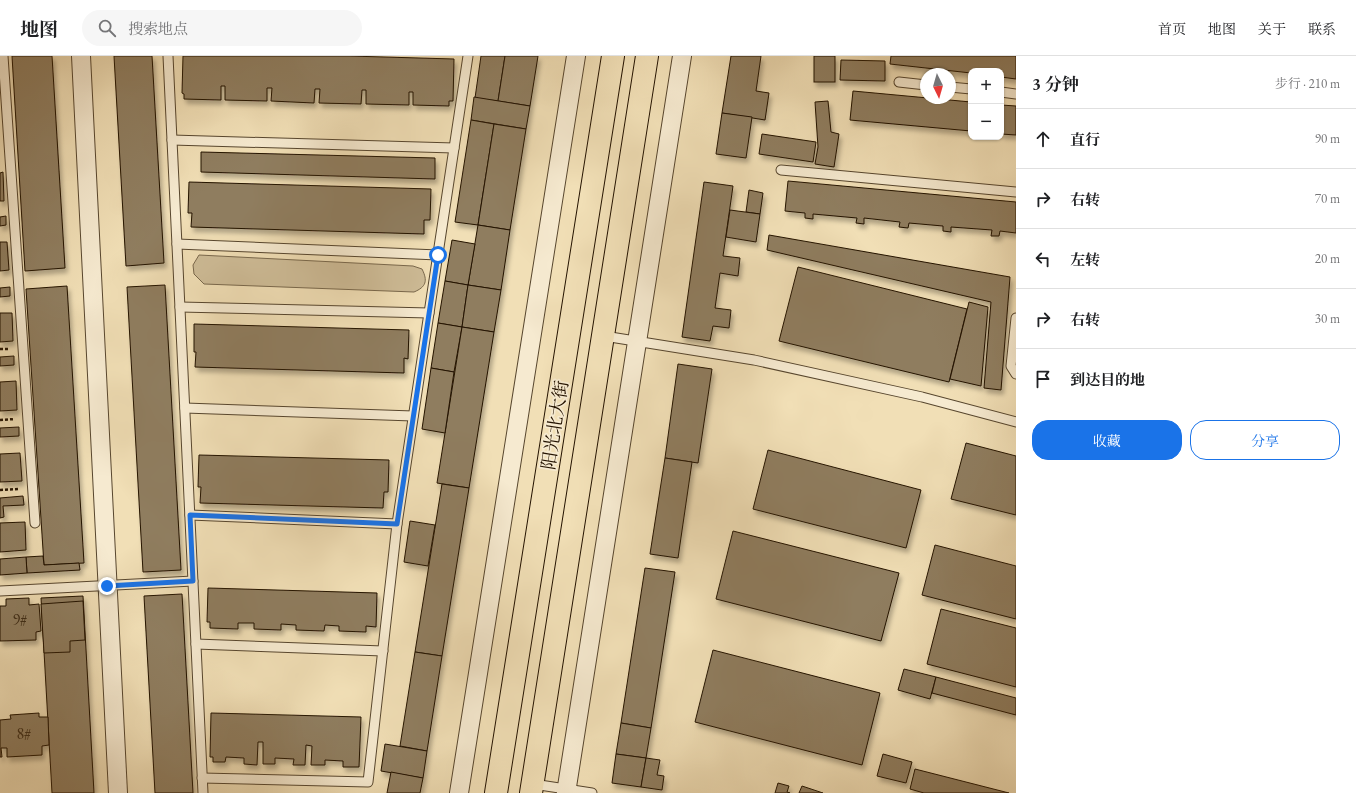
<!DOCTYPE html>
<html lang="zh">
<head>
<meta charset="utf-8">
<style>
	:root { --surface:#fff; --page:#f6f6f6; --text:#202124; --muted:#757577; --line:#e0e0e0; --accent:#1a73e8 }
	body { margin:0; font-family:"EB Garamond","Noto Serif SC",serif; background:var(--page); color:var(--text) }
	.controls { position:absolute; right:12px; top:12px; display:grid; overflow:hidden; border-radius:8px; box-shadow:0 1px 3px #0004 }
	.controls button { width:36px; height:36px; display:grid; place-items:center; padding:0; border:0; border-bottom:1px solid var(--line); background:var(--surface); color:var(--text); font:20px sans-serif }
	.compass { position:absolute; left:920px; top:12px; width:36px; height:36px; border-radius:50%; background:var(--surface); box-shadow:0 1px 3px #0004; rotate:175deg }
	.stop { position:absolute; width:12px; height:12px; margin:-9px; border:3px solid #1a73e8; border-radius:50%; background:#fff }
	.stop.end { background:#1a73e8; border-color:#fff; box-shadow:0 1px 4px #0008 }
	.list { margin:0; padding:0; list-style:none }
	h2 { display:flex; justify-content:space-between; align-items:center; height:52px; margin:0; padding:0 16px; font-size:17px }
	h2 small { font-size:13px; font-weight:400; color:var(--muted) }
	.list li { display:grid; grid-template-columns:26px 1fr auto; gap:12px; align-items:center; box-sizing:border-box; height:60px; padding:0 16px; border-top:1px solid var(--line) }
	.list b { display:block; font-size:15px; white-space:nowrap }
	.list em { font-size:13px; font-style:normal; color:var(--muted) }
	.actions { display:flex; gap:8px; padding:12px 16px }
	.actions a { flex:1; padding:9px 0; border:1px solid var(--accent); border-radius:16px; text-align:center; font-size:14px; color:var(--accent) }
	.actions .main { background:var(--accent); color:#fff }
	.icon { flex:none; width:22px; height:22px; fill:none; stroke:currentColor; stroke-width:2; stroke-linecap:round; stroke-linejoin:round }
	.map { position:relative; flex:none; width:1016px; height:737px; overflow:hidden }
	header { display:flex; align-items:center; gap:24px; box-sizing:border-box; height:56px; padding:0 20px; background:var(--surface); border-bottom:1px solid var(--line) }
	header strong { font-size:19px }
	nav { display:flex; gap:22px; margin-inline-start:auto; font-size:14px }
	.search { width:280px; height:36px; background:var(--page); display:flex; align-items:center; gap:10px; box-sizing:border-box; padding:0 14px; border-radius:22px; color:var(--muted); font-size:15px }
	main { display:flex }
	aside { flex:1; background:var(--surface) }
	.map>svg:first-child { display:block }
	.green { fill:#cebc97; stroke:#79684c }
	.building { fill:#8f7d5f; stroke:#241301; filter:url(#shadow) }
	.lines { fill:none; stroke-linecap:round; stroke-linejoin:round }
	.service-casing { stroke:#57462e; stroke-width:11 }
	.minor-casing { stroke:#57462e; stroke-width:20 }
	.trunk-casing { stroke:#241301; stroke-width:24 }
	.path { stroke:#241301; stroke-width:2.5; stroke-dasharray:3 2; stroke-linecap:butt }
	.service { stroke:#f6ead0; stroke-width:9 }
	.minor { stroke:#f6ead0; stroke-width:18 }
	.trunk { stroke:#f1dfb6; stroke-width:22 }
	.route { stroke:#1a73e8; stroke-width:5 }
	.labels { text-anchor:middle; stroke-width:3.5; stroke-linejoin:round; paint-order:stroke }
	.number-label { font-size:16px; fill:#3f2e18 }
	.street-label { font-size:18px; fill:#241301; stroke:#f6ead0 }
</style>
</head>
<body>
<header>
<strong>地图</strong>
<div class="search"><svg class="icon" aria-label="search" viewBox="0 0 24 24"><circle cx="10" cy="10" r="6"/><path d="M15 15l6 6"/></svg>搜索地点</div>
<nav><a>首页</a><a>地图</a><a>关于</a><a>联系</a></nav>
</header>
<main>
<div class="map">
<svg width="1016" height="737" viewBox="0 0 1016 737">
	<defs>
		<filter id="shadow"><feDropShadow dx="2.5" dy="4.5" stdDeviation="2" flood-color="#0004"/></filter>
	</defs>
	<rect width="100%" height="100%" fill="#f1dfb6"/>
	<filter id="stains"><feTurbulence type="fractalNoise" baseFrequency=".005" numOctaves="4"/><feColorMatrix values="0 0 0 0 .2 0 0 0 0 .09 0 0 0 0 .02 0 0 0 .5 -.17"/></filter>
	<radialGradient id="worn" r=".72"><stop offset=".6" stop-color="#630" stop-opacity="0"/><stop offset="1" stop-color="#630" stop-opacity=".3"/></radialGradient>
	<!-- green -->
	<path class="green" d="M199 199 413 210 422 213C428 225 426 231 414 236L204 228 194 218 193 209Z"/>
	<!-- building -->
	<g class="building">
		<polygon points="12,0 52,0 65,212 25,215"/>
		<polygon points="114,0 152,0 164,207 126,210"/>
		<polygon points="183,0 349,0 454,3 453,45 449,45 449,50 413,49 413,36 409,36 409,49 366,48 366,34 362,34 361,48 319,47 320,33 315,33 314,47 271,45 272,32 267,32 267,45 225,44 225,30 221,30 221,44 184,43 184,38 182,37"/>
		<polygon points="481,0 505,0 498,45 475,42"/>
		<polygon points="505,0 538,0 530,50 498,45"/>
		<polygon points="731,0 761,0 756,35 769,37 765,64 722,57"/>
		<rect x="814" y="0" width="21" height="26"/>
		<polygon points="891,0 1016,0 1016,23 1001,21 1001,15 971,15 971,17 890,8"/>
		<polygon points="841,4 885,5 885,25 840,24"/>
		<polygon points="853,35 971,46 971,75 850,64"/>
		<polygon points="474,41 530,50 526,73 471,64"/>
		<polygon points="828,45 831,76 839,78 834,111 815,108 818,91 815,46"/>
		<polygon points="1001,49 1016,50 1016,79 1001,78"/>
		<polygon points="722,57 752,61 746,102 716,98"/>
		<polygon points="471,64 494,68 478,169 455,166"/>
		<polygon points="494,68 526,73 510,174 478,169"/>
		<polygon points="762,78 816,86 813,106 759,98"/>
		<polygon points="201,96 435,102 435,123 201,116"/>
		<polygon points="3,116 4,145 0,145 0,117"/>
		<polygon points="788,125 1016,146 1016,177 1000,175 999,180 991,180 992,174 951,171 951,176 943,175 943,170 909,167 908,172 899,171 900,166 864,162 864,168 856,167 857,162 813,158 813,163 805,162 805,157 785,155"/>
		<polygon points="189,126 431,133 430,164 424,164 424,178 191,171 192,157 188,157"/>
		<polygon points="704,126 733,130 723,200 740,202 738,220 720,217 715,252 731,254 729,272 713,270 710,285 682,281"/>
		<polygon points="749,134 763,137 760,158 746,156"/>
		<polygon points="730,154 760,158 756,186 726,181"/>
		<polygon points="6,160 6,169 0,170 0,161"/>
		<polygon points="478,169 510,174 501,234 468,229"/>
		<polygon points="769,179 1010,221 1001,334 984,332 991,246 767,194"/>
		<polygon points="452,184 475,188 468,229 445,225"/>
		<polygon points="0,186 7,186 9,214 0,215"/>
		<polygon points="798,211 967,253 949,326 779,285"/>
		<polygon points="445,225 468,229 462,271 438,267"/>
		<polygon points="165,229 181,514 143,516 127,231"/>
		<polygon points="468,229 501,234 494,276 462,271"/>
		<polygon points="67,230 84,507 44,509 26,233"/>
		<polygon points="10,231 10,240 0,241 0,232"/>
		<polygon points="969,246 988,251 981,330 950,323"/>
		<polygon points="0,257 12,257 13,285 0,286"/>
		<polygon points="438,267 462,271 454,316 431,312"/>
		<polygon points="194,268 409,274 408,303 404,302 404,317 195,311 196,296 194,296"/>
		<polygon points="462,271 494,276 469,432 437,427"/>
		<polygon points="14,300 14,309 0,310 0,301"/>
		<polygon points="678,308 712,313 698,407 665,402"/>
		<polygon points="431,312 454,316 445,377 422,373"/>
		<polygon points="16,325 17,354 0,355 0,326"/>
		<polygon points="19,371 19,380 0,381 0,372"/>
		<polygon points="966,387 1016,400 1016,459 951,443"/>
		<polygon points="768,394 921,434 906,492 753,453"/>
		<polygon points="20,397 22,425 0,426 0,398"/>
		<polygon points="199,399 389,404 388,436 384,436 383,452 200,447 201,431 198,431"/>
		<polygon points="665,402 692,406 678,502 650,498"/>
		<polygon points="442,428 469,432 442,600 415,596"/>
		<polygon points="23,440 24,449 3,450 4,461 0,462 0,442"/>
		<polygon points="410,465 435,469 428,510 404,506"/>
		<polygon points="25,466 26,494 0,496 0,467"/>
		<polygon points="733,475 899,517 881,585 716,543"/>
		<polygon points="935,489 1016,510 1016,563 922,539"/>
		<polygon points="43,500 44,509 79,507 80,514 27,517 26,501"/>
		<polygon points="26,501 27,517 0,519 0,503"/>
		<polygon points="645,512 675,516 651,672 621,667"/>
		<polygon points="208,532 377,537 376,571 366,570 366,576 339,575 339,570 325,569 324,575 296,574 296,569 281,568 281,574 254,573 254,567 238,567 238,573 210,572 210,566 207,566"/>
		<polygon points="182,538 193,737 155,737 144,540"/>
		<polygon points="83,540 94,737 52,737 41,542"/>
		<polygon points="29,542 29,549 39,548 41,575 36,576 36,584 0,585 0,550 6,550 6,543"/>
		<polygon points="83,545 85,584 70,585 70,596 44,597 41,548"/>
		<polygon points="941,553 1016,572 1016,631 927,608"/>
		<polygon points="713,594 880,637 862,709 695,666"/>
		<polygon points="415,596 442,600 427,695 400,690"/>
		<polygon points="904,613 936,621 930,643 898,634"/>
		<polygon points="936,621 1016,642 1016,659 932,637"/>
		<polygon points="39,657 39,661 48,661 49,689 42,690 42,699 7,701 7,692 1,692 2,701 0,701 0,664 11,663 10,659"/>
		<polygon points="211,657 361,661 359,711 343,711 343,705 325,704 325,709 311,709 312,690 306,689 305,709 293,709 294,703 275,702 275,708 263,708 263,686 258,686 257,709 244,708 244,702 226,701 225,706 213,706 213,701 210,701"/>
		<polygon points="621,667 651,672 646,702 616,698"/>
		<polygon points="385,688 427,695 423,722 381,715"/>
		<polygon points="616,698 646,702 641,731 612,727"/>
		<polygon points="883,698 912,706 906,727 877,720"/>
		<polygon points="646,702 660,704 657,719 664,720 662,734 641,731"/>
		<polygon points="915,713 1009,737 924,737 910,733"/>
		<polygon points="391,716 423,722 420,737 387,737"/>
		<polygon points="778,727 789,730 787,736 790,737 775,737"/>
		<polygon points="802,730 823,737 799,737"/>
	</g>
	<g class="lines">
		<defs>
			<g id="service">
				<polyline points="3,0 35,467"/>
				<polyline points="168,0 203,737"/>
				<polyline points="899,26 926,29"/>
				<polyline points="950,31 971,33"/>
				<polyline points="1001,36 1016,38"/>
				<polyline points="172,84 454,92"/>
				<polyline points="781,114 1016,136"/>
				<polyline points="177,188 438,199"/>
				<polyline points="180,251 429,257"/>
				<polyline points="1016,262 1011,310 1016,318"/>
				<polyline points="604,280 754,304 922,341 1016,366"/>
				<polyline points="185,352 413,360"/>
				<polyline points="190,459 397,468"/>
				<polyline points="0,535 193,525"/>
				<polyline points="196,588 383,595"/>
				<polyline points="202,722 368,726 397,468 468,0"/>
				<polyline points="533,728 592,737"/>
			</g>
			<g id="minor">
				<polyline points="81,0 118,737"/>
				<polyline points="459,737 576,0"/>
				<polyline points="566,737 682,0"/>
			</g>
			<g id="trunk">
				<polyline points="496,737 613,0"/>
				<polyline points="531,737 647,0"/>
			</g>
		</defs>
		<!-- service casing -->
		<use href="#service" class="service-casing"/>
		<!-- minor casing -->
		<use href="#minor" class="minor-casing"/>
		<!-- trunk casing -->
		<use href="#trunk" class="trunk-casing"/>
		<!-- path -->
		<g class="path">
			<polyline points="0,293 10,293"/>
			<polyline points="0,364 15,363"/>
			<polyline points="0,434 20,433"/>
		</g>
		<!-- service -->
		<use href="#service" class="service"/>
		<!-- minor -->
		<use href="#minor" class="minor"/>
		<!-- trunk -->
		<use href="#trunk" class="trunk"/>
	</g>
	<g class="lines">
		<!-- route -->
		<polyline class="route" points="107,530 193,525 190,459 397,468 438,199"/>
	</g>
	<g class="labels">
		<!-- number labels -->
		<g class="number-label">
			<text x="20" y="569">9#</text>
			<text x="24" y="683">8#</text>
		</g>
		<!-- street labels -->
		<g class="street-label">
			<text transform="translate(555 369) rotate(-81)" y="6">阳光北大街</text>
		</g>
	</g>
	<rect width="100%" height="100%" filter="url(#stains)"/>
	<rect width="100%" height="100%" fill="url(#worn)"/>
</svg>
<div class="controls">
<button>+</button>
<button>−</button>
</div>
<svg class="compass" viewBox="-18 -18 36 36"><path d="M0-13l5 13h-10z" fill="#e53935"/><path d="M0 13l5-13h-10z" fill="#757577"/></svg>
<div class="stop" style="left:438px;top:199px"></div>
<div class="stop end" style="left:107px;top:530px"></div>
</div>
<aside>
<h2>3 分钟<small>步行 · 210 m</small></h2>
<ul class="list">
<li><svg class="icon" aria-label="ahead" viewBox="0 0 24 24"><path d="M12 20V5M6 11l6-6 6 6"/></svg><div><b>直行</b></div><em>90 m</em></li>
<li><svg class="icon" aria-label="right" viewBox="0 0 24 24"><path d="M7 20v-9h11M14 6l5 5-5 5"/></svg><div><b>右转</b></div><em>70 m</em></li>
<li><svg class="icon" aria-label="left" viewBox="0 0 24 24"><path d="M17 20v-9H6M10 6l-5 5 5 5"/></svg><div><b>左转</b></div><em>20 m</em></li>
<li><svg class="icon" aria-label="right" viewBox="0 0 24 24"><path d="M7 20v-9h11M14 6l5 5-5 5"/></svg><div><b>右转</b></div><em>30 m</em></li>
<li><svg class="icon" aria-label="arrive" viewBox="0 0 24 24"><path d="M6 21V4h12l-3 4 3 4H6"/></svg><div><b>到达目的地</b></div></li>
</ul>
<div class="actions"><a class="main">收藏</a><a>分享</a></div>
</aside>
</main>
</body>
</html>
